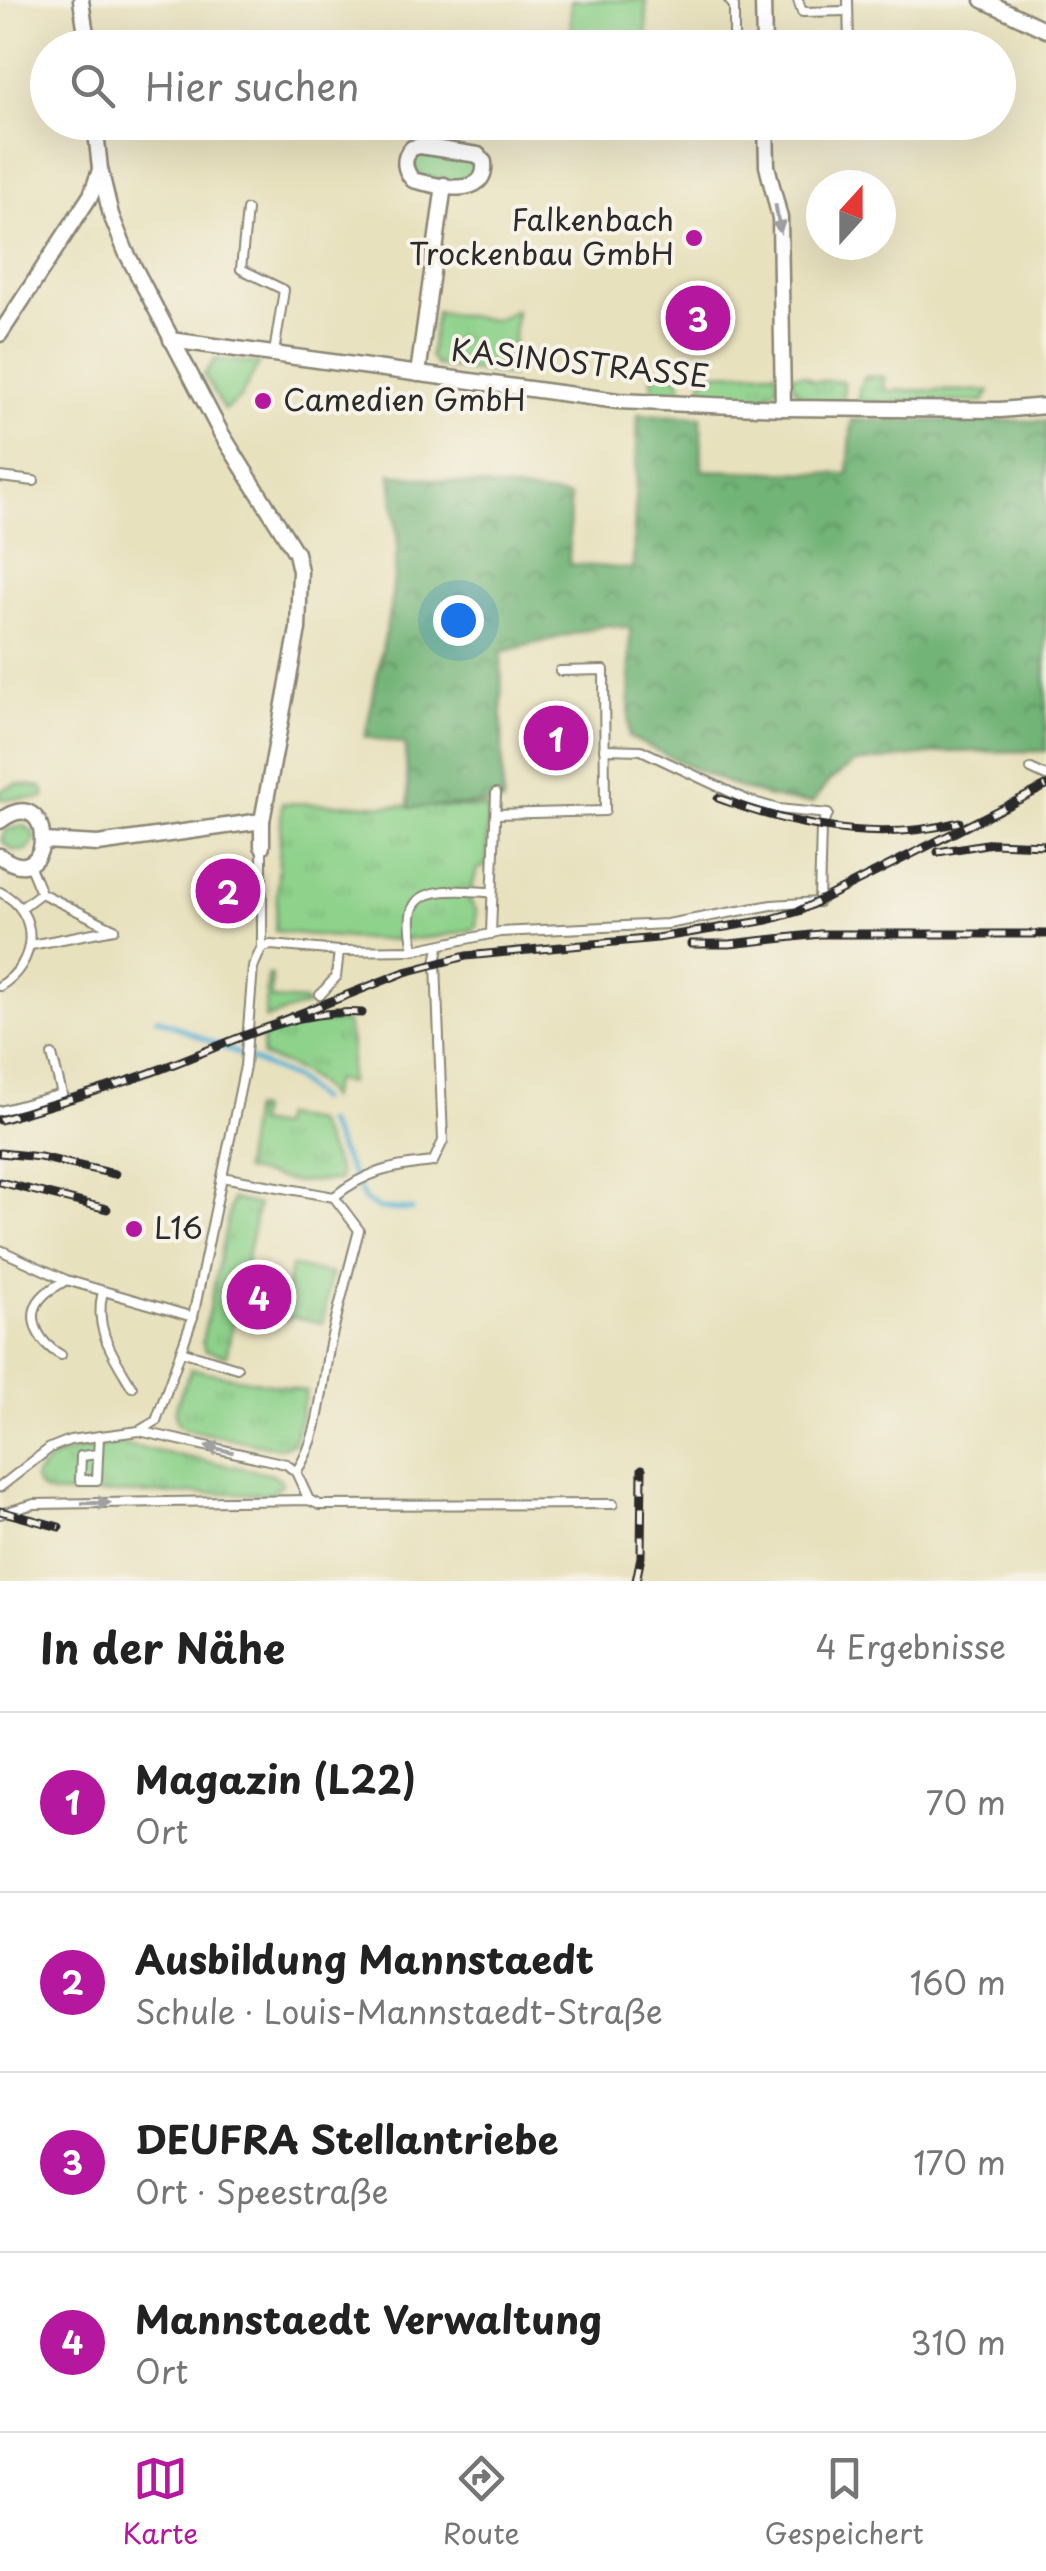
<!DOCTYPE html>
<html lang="de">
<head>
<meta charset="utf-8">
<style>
	:root { --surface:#fff; --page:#f2f2f2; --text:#222; --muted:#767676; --line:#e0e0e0; --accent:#b5179e }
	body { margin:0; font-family:"Playpen Sans",sans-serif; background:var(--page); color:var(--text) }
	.compass { position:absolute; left:806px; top:170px; width:90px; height:90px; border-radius:50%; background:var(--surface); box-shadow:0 10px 40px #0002; rotate:21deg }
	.you { position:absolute; left:458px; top:620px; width:35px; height:35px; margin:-25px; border:8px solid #fff; border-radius:50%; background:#1a73e8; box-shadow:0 0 0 15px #1a73e833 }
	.badge { display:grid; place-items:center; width:65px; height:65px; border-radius:50%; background:var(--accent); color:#fff; font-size:32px; font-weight:700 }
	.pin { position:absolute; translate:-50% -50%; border:5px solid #fff; box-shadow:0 2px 10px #0006 }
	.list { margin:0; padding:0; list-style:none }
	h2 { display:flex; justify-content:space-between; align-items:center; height:130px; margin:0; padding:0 40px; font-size:42px }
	h2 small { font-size:32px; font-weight:400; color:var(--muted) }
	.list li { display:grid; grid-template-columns:65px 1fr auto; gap:30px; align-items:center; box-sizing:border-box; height:180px; padding:0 40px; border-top:2px solid var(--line) }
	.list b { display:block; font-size:38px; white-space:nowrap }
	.list p { margin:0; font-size:32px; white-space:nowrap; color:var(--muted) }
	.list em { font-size:32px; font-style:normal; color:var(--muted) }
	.icon { flex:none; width:55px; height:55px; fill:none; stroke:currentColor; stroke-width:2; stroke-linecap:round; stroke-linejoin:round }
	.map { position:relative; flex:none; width:1046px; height:1581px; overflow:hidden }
	.search { position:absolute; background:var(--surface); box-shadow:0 10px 40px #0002; left:30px; right:30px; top:30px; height:110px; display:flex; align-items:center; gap:25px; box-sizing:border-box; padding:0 35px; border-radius:55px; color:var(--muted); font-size:38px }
	.sheet { height:850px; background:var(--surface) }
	nav { display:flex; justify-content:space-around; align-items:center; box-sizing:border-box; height:140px; border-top:2px solid var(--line); background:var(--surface); font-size:28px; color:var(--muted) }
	nav a { display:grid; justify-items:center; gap:5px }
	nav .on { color:var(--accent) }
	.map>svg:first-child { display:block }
	.grass { fill:url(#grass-tufts); stroke:#5c7e5b; stroke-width:2.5 }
	.forest { fill:url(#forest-crowns); stroke:#4e7051; stroke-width:2.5 }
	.green { fill:#8ed28b; stroke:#5c7e5b; stroke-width:2.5 }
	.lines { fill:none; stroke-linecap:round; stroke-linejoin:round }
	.stream { stroke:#56b2d4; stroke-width:5 }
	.lane-casing { stroke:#8a8674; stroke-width:12 }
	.street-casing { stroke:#8a8674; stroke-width:19 }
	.lane { stroke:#fff; stroke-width:8 }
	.street { stroke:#fff; stroke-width:14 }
	.rail-casing { stroke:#2b2b2b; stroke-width:9 }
	.rail { stroke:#f7f3e8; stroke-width:5; stroke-dasharray:15; stroke-linecap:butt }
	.oneway { fill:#a0a0a0 }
	.poi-dot { fill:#b5179e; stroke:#f7f3e8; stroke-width:4 }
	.labels { text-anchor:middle; stroke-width:8; stroke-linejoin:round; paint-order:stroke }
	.poi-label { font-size:30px; fill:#2b2b2b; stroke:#f7f3e8; text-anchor:start }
	.street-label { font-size:30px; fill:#2b2b2b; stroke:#f7f3e8 }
</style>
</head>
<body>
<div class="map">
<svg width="1046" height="1581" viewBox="0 0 1046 1581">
	<defs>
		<pattern id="grass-tufts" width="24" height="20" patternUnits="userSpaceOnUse" patternTransform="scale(2.5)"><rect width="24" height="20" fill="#8ed28b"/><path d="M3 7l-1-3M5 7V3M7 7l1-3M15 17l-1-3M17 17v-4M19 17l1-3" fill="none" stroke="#7bb478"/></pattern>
		<pattern id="forest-crowns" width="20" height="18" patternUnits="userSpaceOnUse" patternTransform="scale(2.5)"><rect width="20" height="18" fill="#72b477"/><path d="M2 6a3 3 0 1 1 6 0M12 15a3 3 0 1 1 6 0" fill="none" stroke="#5e9362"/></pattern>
	</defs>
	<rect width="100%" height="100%" fill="#f7f3e8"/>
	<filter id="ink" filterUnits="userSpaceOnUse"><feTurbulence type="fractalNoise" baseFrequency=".01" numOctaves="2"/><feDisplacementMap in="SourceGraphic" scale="20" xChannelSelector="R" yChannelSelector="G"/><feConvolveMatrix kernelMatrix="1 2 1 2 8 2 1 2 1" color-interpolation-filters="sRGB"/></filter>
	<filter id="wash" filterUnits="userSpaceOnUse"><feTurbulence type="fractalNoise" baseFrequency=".0048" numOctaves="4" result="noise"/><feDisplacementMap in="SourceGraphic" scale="40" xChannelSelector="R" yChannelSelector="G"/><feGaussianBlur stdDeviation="2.25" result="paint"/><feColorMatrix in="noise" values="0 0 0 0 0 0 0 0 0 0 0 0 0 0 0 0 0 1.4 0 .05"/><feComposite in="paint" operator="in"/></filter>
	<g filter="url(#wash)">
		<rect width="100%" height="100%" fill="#e8e1be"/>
		<!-- grass -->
		<g class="grass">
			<polygon points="516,310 511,376 437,366 430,357 436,312 495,320"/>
			<polygon points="777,371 777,388 763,399 707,398 701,394 703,379 709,373"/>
			<polygon points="652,372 675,373 681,382 681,396 653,396"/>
			<path d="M791 375H805L812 381H843L844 401C819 401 795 405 791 375Z"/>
			<polygon points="864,377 884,377 885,390 990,391 984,401 979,402 859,401 859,388"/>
			<polygon points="17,784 42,787 45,795 42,798 0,799 1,790"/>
			<path d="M282 803 488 808 487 866 477 869 469 900 477 911 476 928C413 948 339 938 275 931Z"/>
			<polygon points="24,826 32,831 35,839 27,851 13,850 1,840 5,830"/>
			<polygon points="268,975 272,975 271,999 304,1001 307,1005 265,1019"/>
			<path d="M320 1018 321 1022H346L351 1043 349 1083 334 1080 329 1098C313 1074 288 1065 262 1056L263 1036 273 1029Z"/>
			<polygon points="252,1109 259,1110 256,1123 279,1127 282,1116 315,1122 340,1174 339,1180 296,1182 243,1170"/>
			<polygon points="232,1199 258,1205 226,1356 205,1350 202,1342"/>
			<polygon points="291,1266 331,1274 323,1323 293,1317 279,1322"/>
			<path d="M191 1369 306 1391 294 1443 278 1448 184 1429C164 1417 185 1387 191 1369Z"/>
			<path d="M120 1444 272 1474 281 1480 282 1485 271 1493 53 1494C44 1493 37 1489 35 1479 48 1448 90 1449 120 1444Z"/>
		</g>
		<!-- forest -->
		<path class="forest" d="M638 414 701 417 702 470 848 474 852 420 1046 421V751L946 752 855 763 829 781 813 803C746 800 688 765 629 737L630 628 607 625 501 652 503 803 409 808 405 744 365 737 391 604 398 544 391 474 570 497 569 564 633 569Z"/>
		<!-- green -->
		<g class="green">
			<polygon points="571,0 646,0 647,47 571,47"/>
			<path d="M426 151C444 154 473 151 479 171L468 183 423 177 414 171V156Z"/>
			<polygon points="215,359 259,364 240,398 224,410 204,375"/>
		</g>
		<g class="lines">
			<!-- stream -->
			<g class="stream">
				<polyline points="157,1018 295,1079 318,1100"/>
				<polyline points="326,1123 365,1200 379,1209 412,1210"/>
			</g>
		</g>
	</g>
	<g filter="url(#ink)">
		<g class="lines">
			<defs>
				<g id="lane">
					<polyline points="729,0 734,6 734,38"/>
					<polyline points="798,0 802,12 848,11"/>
					<polyline points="848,0 849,48"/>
					<polyline points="247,210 241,269 284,290 274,353"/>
					<polyline points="0,477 34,481"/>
					<polyline points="1031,769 1046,776"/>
					<polyline points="496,814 605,811 604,670 560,671"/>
					<path d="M0 892C42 913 37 964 0 986"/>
					<polyline points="41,893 114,929"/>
					<polyline points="21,908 41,893 28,862"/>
					<polyline points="491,934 496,793"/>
					<polyline points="31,945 114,929"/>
					<polyline points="262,947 271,945 339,951 414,950 500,932 667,924 772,905 819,902 821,827 828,814 778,809 747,800 641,750 604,749"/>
					<path d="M414 950C412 938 408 919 413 908 422 884 471 892 491 892"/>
					<polyline points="320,995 336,977 339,951"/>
					<polyline points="0,1111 62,1094 52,1055"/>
					<path d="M222 1177 334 1197 359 1230C349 1268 339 1306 330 1344 321 1386 321 1436 296 1472"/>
					<path d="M334 1197C365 1171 394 1166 433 1162L443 1141 436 963 439 947"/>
					<polyline points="0,1250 66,1280 193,1317"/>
					<path d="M103 1291C93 1329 113 1355 132 1387"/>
					<polyline points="181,1351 237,1368"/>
					<path d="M61 1355C39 1344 22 1314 45 1294 50 1289 59 1285 66 1280"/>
					<polyline points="139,1431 286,1464 296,1472 309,1500"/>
					<polyline points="98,1454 81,1456 80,1480 97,1480 99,1436"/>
					<polyline points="0,1487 50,1448 70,1440 139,1431 156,1421 193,1317 245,1066 253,967 262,947 262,846"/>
					<polyline points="0,1514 34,1504 309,1500 320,1505 613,1504"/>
				</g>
				<g id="street">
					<polyline points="81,0 88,48"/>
					<polyline points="763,0 764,48"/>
					<polyline points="983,0 1046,30"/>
					<polyline points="95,122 100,169 111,215 126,252 221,433 296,553 300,571 298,629 262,821 262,846"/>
					<polyline points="766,122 767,166 780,218 783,408"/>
					<path d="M420 146 478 155 484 162C488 200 436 186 413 180 404 170 402 158 412 148Z"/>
					<polyline points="0,334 91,195 100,170"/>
					<polyline points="171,340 618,401 783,408 1000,410 1046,406"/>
					<polyline points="418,374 444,185"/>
					<path d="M0 821C56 778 56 898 0 856"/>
					<polyline points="44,841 98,844 262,821"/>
				</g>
			</defs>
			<!-- lane casing -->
			<use href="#lane" class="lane-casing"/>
			<!-- street casing -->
			<use href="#street" class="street-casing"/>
			<!-- lane -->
			<use href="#lane" class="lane"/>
			<!-- street -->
			<use href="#street" class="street"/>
			<defs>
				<g id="rail">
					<path d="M718 798C794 827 879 843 959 822"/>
					<polyline points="938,852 992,843 1046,845"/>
					<polyline points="691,944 730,944 820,934 1046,934"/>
					<polyline points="279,1022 405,972 466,956 657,938 768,920 799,911 1046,786"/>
					<path d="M0 1120C52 1104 105 1090 155 1071 223 1047 288 1008 362 1013"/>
					<polyline points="0,1153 40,1157 115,1174"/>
					<polyline points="0,1182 107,1209"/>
					<polyline points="0,1511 59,1527"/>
					<polyline points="636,1581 641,1557 642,1469"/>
				</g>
			</defs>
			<!-- rail casing -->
			<use href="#rail" class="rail-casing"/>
			<!-- rail -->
			<use href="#rail" class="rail"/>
		</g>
		<!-- one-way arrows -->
		<defs><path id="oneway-solid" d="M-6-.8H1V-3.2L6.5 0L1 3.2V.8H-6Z" transform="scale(2.5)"/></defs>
		<g class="oneway">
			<use href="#oneway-solid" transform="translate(778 219) rotate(80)"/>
			<use href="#oneway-solid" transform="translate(219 1449) rotate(-167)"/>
			<use href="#oneway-solid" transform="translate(96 1503) rotate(-1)"/>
		</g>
	</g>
	<!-- markers -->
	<g class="poi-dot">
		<circle cx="694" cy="238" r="10"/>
		<circle cx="263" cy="401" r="10"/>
		<circle cx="134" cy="1229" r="10"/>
	</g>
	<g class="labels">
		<!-- poi labels -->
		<g class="poi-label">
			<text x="674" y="231" text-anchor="end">Falkenbach<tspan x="674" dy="34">Trockenbau GmbH</tspan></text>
			<text x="283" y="411">Camedien GmbH</text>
			<text x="154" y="1239">L16</text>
		</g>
		<!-- street labels -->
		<g class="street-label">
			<text transform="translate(580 364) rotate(6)" y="10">KASINOSTRASSE</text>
		</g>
	</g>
</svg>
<svg class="compass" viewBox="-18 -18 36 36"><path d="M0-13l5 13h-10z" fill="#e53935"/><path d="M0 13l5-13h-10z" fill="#767676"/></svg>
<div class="you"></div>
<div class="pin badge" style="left:556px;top:738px">1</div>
<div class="pin badge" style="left:228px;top:891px">2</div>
<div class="pin badge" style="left:698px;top:318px">3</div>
<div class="pin badge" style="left:259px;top:1297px">4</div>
<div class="search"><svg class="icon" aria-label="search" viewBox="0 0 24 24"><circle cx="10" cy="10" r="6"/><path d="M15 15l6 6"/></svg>Hier suchen</div>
</div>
<section class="sheet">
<h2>In der Nähe<small>4 Ergebnisse</small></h2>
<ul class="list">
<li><span class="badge">1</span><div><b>Magazin (L22)</b><p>Ort</p></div><em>70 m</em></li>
<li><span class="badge">2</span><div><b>Ausbildung Mannstaedt</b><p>Schule · Louis-Mannstaedt-Straße</p></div><em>160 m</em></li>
<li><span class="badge">3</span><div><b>DEUFRA Stellantriebe</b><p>Ort · Speestraße</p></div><em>170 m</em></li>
<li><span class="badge">4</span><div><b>Mannstaedt Verwaltung</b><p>Ort</p></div><em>310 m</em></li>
</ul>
</section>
<nav>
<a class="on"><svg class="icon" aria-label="map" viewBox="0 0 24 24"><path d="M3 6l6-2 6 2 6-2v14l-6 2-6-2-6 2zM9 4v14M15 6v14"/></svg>Karte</a>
<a><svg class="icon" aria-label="directions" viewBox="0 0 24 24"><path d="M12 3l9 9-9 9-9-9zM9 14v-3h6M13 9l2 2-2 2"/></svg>Route</a>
<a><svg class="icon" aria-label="saved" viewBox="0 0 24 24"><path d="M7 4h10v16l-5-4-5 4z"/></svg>Gespeichert</a>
</nav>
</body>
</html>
